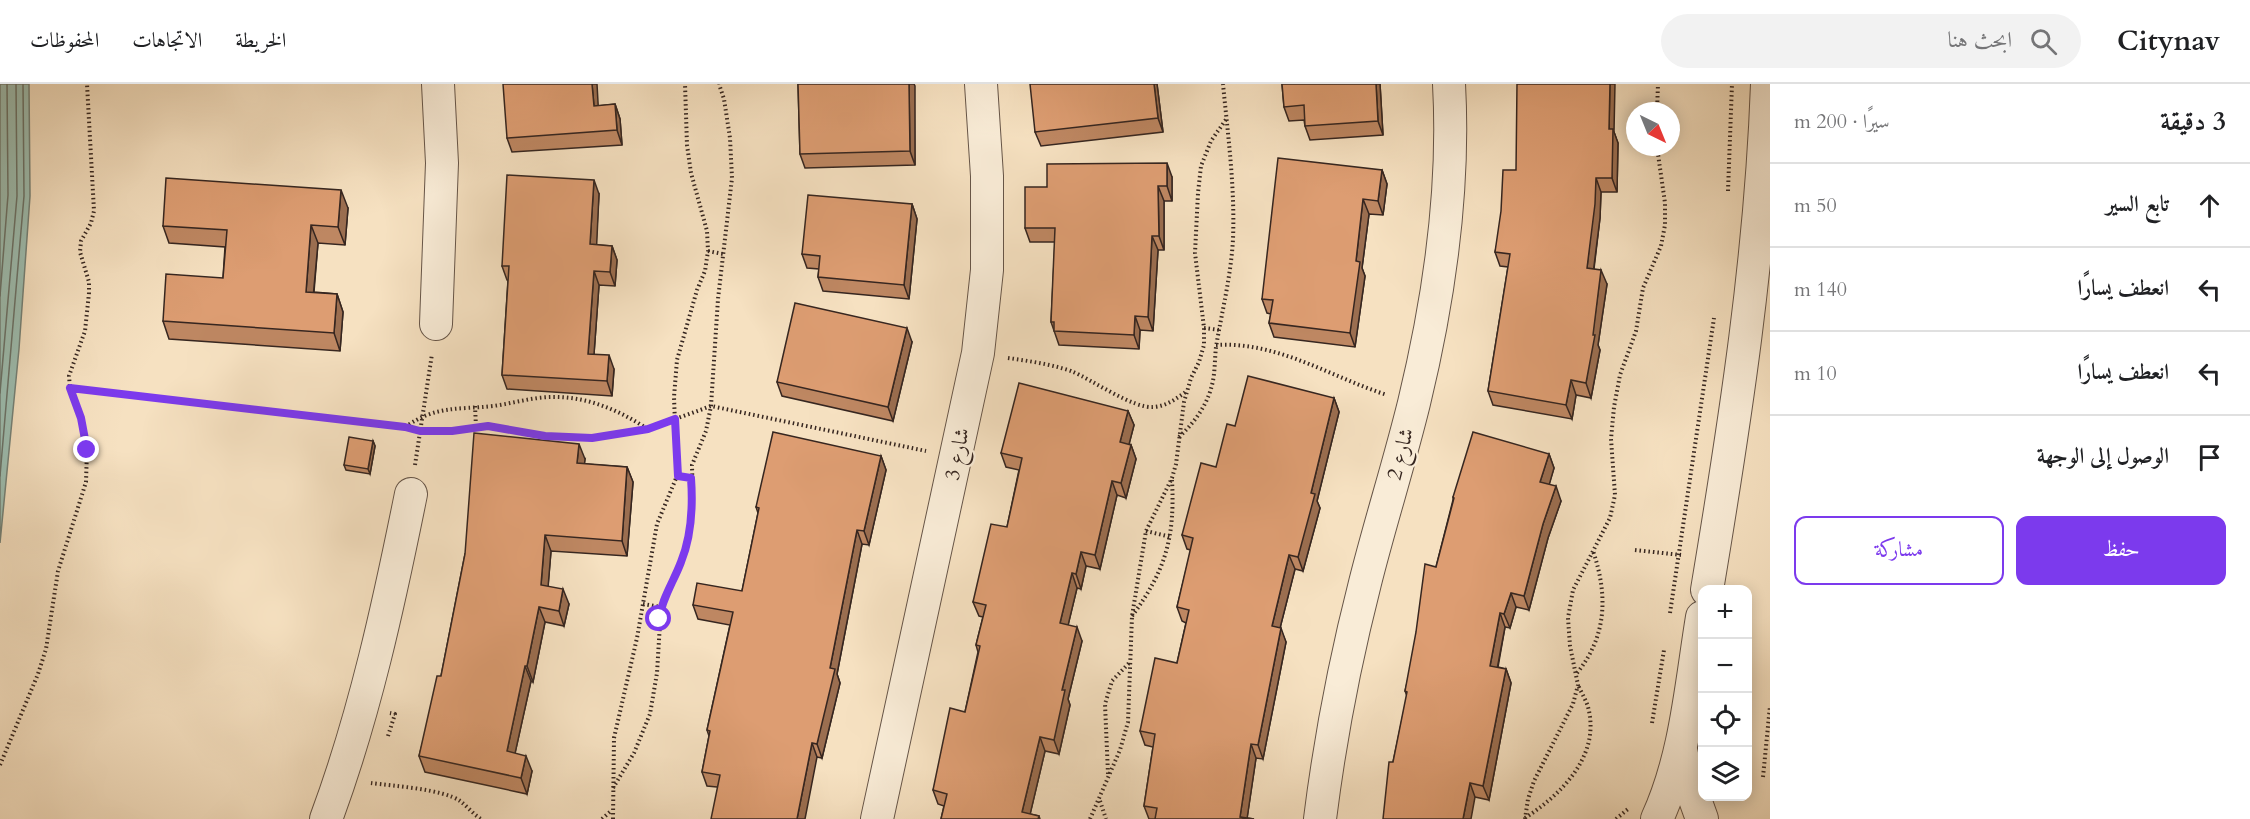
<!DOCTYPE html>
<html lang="ar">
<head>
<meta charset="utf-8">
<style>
	:root { --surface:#fff; --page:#f2f2f2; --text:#202124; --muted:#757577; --line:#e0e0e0; --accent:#7c3aed }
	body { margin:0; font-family:Cardo,Amiri,serif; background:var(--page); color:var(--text); direction:rtl }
	.controls { position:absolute; right:18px; bottom:18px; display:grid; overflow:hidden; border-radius:12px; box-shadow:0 3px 15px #0003 }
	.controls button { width:54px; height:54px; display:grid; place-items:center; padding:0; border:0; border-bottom:2px solid var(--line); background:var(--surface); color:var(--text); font:30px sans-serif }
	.compass { position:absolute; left:1626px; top:18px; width:54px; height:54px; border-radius:50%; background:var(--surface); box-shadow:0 3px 15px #0003; rotate:137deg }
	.stop { position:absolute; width:18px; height:18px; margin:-14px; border:4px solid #7c3aed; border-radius:50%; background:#fff }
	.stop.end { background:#7c3aed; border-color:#fff; box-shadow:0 2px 6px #0008 }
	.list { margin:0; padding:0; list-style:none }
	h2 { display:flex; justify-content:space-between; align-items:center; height:78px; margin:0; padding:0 24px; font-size:26px }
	h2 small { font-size:20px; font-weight:400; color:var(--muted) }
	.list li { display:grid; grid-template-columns:39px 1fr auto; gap:18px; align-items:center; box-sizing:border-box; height:84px; padding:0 24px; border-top:2px solid var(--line) }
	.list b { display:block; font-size:22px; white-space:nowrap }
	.list em { font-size:20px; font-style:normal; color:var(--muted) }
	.actions { display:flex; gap:12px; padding:18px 24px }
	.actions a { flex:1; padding:14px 0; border:2px solid var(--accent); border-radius:12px; text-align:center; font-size:21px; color:var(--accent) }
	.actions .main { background:var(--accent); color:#fff }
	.icon { flex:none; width:33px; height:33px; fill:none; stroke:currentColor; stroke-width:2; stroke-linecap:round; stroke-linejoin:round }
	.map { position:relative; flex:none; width:1770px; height:735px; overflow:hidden; direction:ltr }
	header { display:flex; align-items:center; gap:36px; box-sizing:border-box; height:84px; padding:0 30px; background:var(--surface); border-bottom:2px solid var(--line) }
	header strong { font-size:28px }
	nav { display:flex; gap:33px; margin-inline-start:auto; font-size:21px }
	.search { width:420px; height:54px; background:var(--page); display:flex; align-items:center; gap:15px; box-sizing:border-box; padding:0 21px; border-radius:33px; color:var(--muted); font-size:22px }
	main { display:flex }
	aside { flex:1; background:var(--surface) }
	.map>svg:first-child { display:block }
	.water { fill:#9dbeb1; stroke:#748177; stroke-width:1.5 }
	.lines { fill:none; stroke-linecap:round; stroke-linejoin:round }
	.shore { stroke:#6a7268; stroke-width:1.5 }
	.minor-casing { stroke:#665548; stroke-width:34 }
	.path { stroke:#362620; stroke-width:4; stroke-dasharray:1.5 3; stroke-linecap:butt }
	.minor { stroke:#f9ecd7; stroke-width:32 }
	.wall { fill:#be8762; stroke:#362620; stroke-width:1.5 }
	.shaded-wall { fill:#9b6e50; stroke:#362620; stroke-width:1.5 }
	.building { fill:#dd9d72; stroke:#362620; stroke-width:1.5 }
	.route { stroke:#7c3aed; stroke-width:8 }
	.labels { text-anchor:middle; stroke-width:4.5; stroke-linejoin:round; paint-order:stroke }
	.street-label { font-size:21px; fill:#362620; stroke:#f9ecd7 }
</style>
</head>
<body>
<header>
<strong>Citynav</strong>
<div class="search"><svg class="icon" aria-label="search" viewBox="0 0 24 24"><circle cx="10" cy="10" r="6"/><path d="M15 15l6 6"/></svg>ابحث هنا</div>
<nav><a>الخريطة</a><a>الاتجاهات</a><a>المحفوظات</a></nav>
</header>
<main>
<aside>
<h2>3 دقيقة<small>سيرًا · 200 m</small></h2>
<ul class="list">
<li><svg class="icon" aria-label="ahead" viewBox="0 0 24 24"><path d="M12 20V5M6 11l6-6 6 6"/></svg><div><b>تابع السير</b></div><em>50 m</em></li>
<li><svg class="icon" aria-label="left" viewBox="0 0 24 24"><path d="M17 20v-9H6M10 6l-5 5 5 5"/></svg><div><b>انعطف يسارًا</b></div><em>140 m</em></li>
<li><svg class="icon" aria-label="left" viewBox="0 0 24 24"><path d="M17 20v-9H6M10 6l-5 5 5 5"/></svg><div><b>انعطف يسارًا</b></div><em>10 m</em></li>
<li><svg class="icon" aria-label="arrive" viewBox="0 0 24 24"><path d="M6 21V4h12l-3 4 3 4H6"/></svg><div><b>الوصول إلى الوجهة</b></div></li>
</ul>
<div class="actions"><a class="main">حفظ</a><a>مشاركة</a></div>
</aside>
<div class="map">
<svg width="1770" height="735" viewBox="0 0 1770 735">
	<rect width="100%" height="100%" fill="#f6e1c1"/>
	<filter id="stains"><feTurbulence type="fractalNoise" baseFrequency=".00333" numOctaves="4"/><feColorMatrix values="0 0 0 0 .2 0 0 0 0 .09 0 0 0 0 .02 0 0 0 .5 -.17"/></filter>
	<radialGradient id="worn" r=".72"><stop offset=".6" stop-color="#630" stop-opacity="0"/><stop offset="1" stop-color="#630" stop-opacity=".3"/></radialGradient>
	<!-- water -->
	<polygon class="water" points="0,0 29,0 30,112 19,265 0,459"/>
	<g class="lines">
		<!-- shore -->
		<g class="shore">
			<polyline points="0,212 8,111 7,0"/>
			<polyline points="0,309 17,112 16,0"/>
			<polyline points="0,392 24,112 23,0"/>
		</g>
		<defs>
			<g id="minor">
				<polyline points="436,240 442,79 438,0"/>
				<path d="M1707 506C1735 338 1761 170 1767 0"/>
				<polyline points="1681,666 1687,693 1702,735"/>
				<path d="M326 735C365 630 389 519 411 410"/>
				<polyline points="877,735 978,269 987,186 987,92 981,0"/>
				<path d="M1320 735C1330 655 1345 577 1365 499 1380 439 1399 380 1414 319 1439 216 1455 107 1449 0"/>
				<path d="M1657 735C1686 672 1691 600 1702 533"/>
			</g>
		</defs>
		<!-- minor casing -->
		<use href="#minor" class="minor-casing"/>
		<!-- path -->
		<g class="path">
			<polyline points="1657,27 1658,0"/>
			<polyline points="1728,107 1732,0"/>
			<polyline points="708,167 723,170"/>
			<polyline points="1204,244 1220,246"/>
			<path d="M1216 261C1277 257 1331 293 1387 311"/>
			<path d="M1008 274C1029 277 1050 280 1071 287 1093 296 1133 325 1154 323 1167 322 1177 314 1187 307"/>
			<polyline points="70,304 405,343 420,347 452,347 488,342 545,353 592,354 648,345 711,322 926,367"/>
			<polyline points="475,322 476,343"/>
			<path d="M405 343C437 321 457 326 493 322 508 320 523 316 538 314 578 309 614 323 646 344"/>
			<path d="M1179 353C1197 336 1211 316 1214 290 1215 281 1215 272 1216 263 1222 227 1231 192 1233 155 1235 103 1228 52 1223 0"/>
			<polyline points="415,381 432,270"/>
			<polyline points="677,392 691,394"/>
			<polyline points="1146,447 1171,453"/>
			<polyline points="1635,466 1681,471"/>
			<polyline points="643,520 661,523"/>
			<polyline points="1670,529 1714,234"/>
			<path d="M1132 532C1166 486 1175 453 1172 396"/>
			<path d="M1577 589C1607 552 1608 511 1593 467"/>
			<polyline points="1652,639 1664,566"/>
			<polyline points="388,652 395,630 390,629"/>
			<polyline points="0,681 38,590 46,565 58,487 86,398 87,366 81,334 70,304 69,292 85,247 89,209 89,198 80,168 81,157 91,139 94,127 87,0"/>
			<polyline points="1108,690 1105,620 1112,597 1129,579"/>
			<polyline points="1763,693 1770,622"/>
			<path d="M371 699C393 702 443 705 460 717 467 722 473 730 481 735"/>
			<polyline points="613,704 634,669 650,630 657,589 661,523 677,488 687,460 693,423 692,381 706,347 711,322 718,215 732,94 730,54 724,15 719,0"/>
			<polyline points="1100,717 1106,735"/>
			<path d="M1525 734C1562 710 1601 671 1588 623 1586 616 1581 608 1578 601"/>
			<polyline points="602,735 612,726"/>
			<polyline points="613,735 614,654 637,554 657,440 677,392 674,313 677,276 697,206 705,187 708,167 707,147 691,89 687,61 685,0"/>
			<polyline points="1090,735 1120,666 1128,638 1132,532 1146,447 1172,394 1176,380 1184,318 1191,294 1199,278 1204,261 1204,244 1195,169 1198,109 1201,82 1211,57 1227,34"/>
			<polyline points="1525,735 1528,715 1534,697 1573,620 1578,601 1570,562 1568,534 1573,506 1610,434 1615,411 1611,355 1614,323 1620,291 1636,247 1643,204 1661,162 1665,141 1665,119 1657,63"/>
			<polyline points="1616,735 1628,725"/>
		</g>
		<!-- minor -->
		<use href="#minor" class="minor"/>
	</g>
	<!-- wall -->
	<g class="wall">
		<polygon points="798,0 914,0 915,81 805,84 800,70"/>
		<polygon points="1157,0 1163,48 1041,62 1035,48"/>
		<polygon points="1282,0 1380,0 1383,51 1310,56 1305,42 1304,36 1289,37 1284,23"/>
		<polygon points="615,20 620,35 622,61 512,68 507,54 598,22"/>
		<polygon points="1614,48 1618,59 1617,108 1601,108 1600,134 1594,185 1607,200 1598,261 1600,266 1591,314 1576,311 1572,335 1493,321 1488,307 1508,183 1500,182 1495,168 1516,86"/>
		<polygon points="1382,86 1387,100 1383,131 1369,130 1362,184 1365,192 1355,263 1274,253 1269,239 1271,230 1267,229 1262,215"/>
		<polygon points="1172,93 1172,117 1164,117 1164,166 1158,166 1153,247 1140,246 1139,265 1059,261 1051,238 1055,158 1030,158 1025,144 1047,103"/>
		<polygon points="599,110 596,161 612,162 617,176 615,202 599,201 594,270 614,285 612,312 507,305 502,291 508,196 507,196 502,182"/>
		<polygon points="912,120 917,135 909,215 823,207 818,193 819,185 807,184 802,170"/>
		<polygon points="348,124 345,161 318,159 314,208 337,210 343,228 340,267 169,255 163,237 223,194 225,163 169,159 163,142"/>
		<polygon points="912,258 893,337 782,312 777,298"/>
		<polygon points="1334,314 1339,328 1317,417 1320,424 1303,487 1295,485 1280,544 1286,558 1263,675 1256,674 1247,734 1254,735 1149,735 1144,722 1153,663 1145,661 1140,647 1177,579 1186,539 1182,537 1177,523 1191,466 1187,465 1182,451 1216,383 1235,342"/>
		<polygon points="1128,327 1134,341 1129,360 1131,361 1136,375 1126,414 1117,411 1100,485 1086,482 1081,505 1077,504 1068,541 1082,557 1068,615 1070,621 1059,670 1045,667 1030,730 1039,732 1040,735 941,735 944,722 938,720 933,706 965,628 978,568 976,561 983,533 979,532 973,518 1007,443 1019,386 1006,383 1001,369"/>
		<polygon points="373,357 375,362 370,390 346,386 344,381"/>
		<polygon points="1549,370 1554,384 1549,400 1561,417 1548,454 1529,526 1516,523 1510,544 1505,543 1498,583 1506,585 1511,599 1489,716 1475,713 1393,678 1407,612 1405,607 1436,483 1453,416 1453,413"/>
		<polygon points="881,372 886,386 869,461 862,460 837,590 840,599 822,674 817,673 717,703 707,702 702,688 709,652 707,646 730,541 698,535 693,521 742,507 758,429 756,423"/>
		<polygon points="585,375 584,380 627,383 633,398 627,472 551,467 548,502 569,520 564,542 545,538 533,598 531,597 515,669 532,687 527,710 425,688 419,672 441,592 465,470"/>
	</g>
	<!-- shaded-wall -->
	<g class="shaded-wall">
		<polygon points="592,0 597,0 599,36 594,22"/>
		<polygon points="909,0 914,0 915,2 915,81 910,67"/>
		<polygon points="1154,0 1157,0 1163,48 1158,34"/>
		<polygon points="1376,0 1380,0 1383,51 1378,37"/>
		<polygon points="1610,0 1615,0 1614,48 1618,59 1617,108 1612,94 1609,45"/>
		<polygon points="615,20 620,35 622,61 617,46"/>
		<polygon points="1167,79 1172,93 1172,117 1167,102"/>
		<polygon points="1382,86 1387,100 1383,131 1378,117"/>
		<polygon points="1596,94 1601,108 1600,134 1592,198 1587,184"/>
		<polygon points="594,96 599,110 596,175 590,160"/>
		<polygon points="1158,102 1164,117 1164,166 1159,152"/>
		<polygon points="341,106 348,124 345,161 338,143"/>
		<polygon points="1363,115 1369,130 1362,184 1365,192 1355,263 1350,249 1356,177"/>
		<polygon points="912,120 917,135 909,215 904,201"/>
		<polygon points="311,141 318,159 312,225 306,208"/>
		<polygon points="1152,152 1158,166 1153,247 1148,233"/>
		<polygon points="612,162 617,176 615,202 610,188"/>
		<polygon points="1601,186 1607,200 1598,261 1600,266 1591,314 1586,299"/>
		<polygon points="594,187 599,201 593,284 588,270"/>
		<polygon points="337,210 343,228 340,267 334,249"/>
		<polygon points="1135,232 1140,246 1139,265 1134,251"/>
		<polygon points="907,244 912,258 893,337 888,323"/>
		<polygon points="609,271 614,285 612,312 607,297"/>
		<polygon points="1571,296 1576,311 1572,335 1566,321"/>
		<polygon points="1334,314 1339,328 1317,417 1320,424 1303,487 1298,473 1311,409"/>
		<polygon points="1128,327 1134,341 1126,372 1120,358"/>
		<polygon points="373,357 375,362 370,390 368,385"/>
		<polygon points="579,360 585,375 583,395 577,379"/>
		<polygon points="1131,361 1136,375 1126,414 1121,399"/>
		<polygon points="1549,370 1554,384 1546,412 1540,398"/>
		<polygon points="881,372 886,386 869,461 864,447"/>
		<polygon points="627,383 633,398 627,472 622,457"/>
		<polygon points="1112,397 1117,411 1100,485 1095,471"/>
		<polygon points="1556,402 1561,417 1548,454 1529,526 1524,512 1543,440"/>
		<polygon points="857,446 862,460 837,590 840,599 822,674 817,660 830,584"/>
		<polygon points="545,451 551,467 547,516 541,501"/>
		<polygon points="1081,468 1086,482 1081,505 1076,490"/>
		<polygon points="1289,471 1295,485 1277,556 1272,542"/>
		<polygon points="1072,489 1077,504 1065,554 1060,539"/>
		<polygon points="563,505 569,520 564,542 559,527"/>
		<polygon points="1511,509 1516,523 1510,544 1504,530"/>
		<polygon points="539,523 545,538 533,598 527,582"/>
		<polygon points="1500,529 1505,543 1495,596 1490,582"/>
		<polygon points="1077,543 1082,557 1068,615 1070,621 1059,670 1054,656 1062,606"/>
		<polygon points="1281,544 1286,558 1263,675 1258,661"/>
		<polygon points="525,582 531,597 512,683 507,667"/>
		<polygon points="1506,585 1511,599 1489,716 1483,702"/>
		<polygon points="1040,653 1045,667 1029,735 1022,728"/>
		<polygon points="812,659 817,673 805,735 797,735"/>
		<polygon points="1251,660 1256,674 1247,735 1240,733"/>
		<polygon points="526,672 532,687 527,710 521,694"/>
		<polygon points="1470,699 1475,713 1471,735 1463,735"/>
	</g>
	<!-- building -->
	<g class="building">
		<polygon points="503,0 592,0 594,22 615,20 617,46 507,54"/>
		<polygon points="798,0 909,0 910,67 800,70"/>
		<polygon points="1030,0 1154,0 1158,34 1035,48"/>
		<polygon points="1282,0 1376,0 1378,37 1305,42 1304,21 1284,23"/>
		<polygon points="1517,0 1610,0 1609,45 1613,45 1612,94 1596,94 1595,120 1587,184 1601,186 1593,251 1595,251 1586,299 1571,296 1566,321 1488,307 1510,170 1495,168 1501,127 1503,86 1516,86"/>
		<polygon points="1278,74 1382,86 1378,117 1363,115 1356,177 1360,178 1350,249 1269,239 1273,216 1262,215"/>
		<polygon points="1167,79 1167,102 1158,102 1159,152 1152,152 1148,233 1135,232 1134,251 1054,247 1054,238 1051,238 1055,144 1025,144 1025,103 1047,103 1047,80"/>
		<polygon points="507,91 594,96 590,160 612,162 610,188 594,187 588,270 609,271 607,297 502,291 509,182 502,182"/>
		<polygon points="166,94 341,106 338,143 311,141 306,208 337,210 334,249 163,237 166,190 223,194 227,146 163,142"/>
		<polygon points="808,111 912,120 904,201 818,193 820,172 802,170"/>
		<polygon points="795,219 907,244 888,323 777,298"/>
		<polygon points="1248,292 1334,314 1311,409 1315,410 1298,473 1289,471 1272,542 1281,544 1258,661 1251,660 1240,733 1254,735 1155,735 1157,724 1144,722 1155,650 1140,647 1155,574 1177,579 1189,526 1177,523 1193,454 1182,451 1201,379 1216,383 1227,340 1235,342"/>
		<polygon points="1019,299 1128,327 1120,358 1131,361 1121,399 1112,397 1095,471 1081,468 1076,490 1072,489 1060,539 1077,543 1062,606 1065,606 1054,656 1040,653 1022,728 1039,732 1038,735 941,735 947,710 933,706 950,624 965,628 980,562 976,561 986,521 973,518 991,440 1007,443 1022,374 1001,369"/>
		<polygon points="773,348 881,372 864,447 857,446 830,584 835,585 817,660 812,659 797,735 711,735 720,691 702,688 710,647 707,646 733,528 693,521 697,499 742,507 759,424 756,423"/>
		<polygon points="1473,348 1549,370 1540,398 1556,402 1543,440 1524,512 1511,509 1504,530 1500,529 1490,582 1506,585 1483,702 1470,699 1463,735 1383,735 1389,678 1393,678 1407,608 1405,607 1416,548 1425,480 1436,483 1454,414 1453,413"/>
		<polygon points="474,349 579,360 577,379 627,383 622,457 545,451 541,501 563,505 559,527 539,523 527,582 525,582 507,667 526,672 521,694 419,672 437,592 441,592 465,470"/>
		<polygon points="349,353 373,357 368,385 344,381"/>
	</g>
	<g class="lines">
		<!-- route -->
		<path class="route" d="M87 366 81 334 70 304 405 343 420 347H452L488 342 545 352 592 354 648 345 675 335 678 392 691 394C693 422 692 451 681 478 674 497 662 514 659 535"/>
	</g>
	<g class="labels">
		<!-- street labels -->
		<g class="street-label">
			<text transform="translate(957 370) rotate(-78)" y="7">شارع 3</text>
			<text transform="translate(1400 370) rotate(-75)" y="7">شارع 2</text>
		</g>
	</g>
	<rect width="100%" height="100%" filter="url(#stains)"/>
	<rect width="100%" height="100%" fill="url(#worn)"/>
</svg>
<div class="controls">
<button>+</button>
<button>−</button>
<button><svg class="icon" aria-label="locate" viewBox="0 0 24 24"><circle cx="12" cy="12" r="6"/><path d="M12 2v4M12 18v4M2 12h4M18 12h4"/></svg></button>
<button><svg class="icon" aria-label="layers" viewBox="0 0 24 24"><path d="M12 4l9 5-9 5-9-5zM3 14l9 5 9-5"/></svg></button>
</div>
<svg class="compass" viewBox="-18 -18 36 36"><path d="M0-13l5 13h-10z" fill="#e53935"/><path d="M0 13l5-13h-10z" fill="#757577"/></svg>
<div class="stop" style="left:659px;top:535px"></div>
<div class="stop end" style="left:87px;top:366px"></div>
</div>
</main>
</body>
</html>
